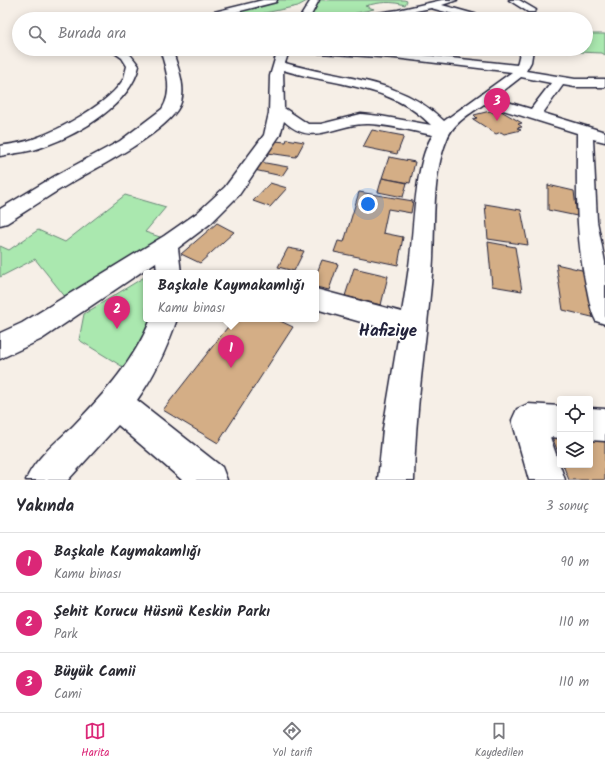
<!DOCTYPE html>
<html lang="tr">
<head>
<meta charset="utf-8">
<style>
	:root { --surface:#fff; --page:#f7f7f7; --text:#2b2b33; --muted:#7c7c81; --line:#e1e1e2; --accent:#db2777 }
	body { margin:0; font-family:Kalam,sans-serif; background:var(--page); color:var(--text) }
	.controls { position:absolute; right:12px; bottom:12px; display:grid; overflow:hidden; border-radius:4px; box-shadow:0 2px 10px #0003 }
	.controls button { width:36px; height:36px; display:grid; place-items:center; padding:0; border:0; border-bottom:1px solid var(--line); background:var(--surface); color:var(--text); font:20px sans-serif }
	.you { position:absolute; left:368px; top:204px; width:14px; height:14px; margin:-10px; border:3px solid #fff; border-radius:50%; background:#1a73e8; box-shadow:0 0 0 6px #1a73e833 }
	.badge { display:grid; place-items:center; width:26px; height:26px; border-radius:50%; background:var(--accent); color:#fff; font-size:13px; font-weight:700 }
	.pin { position:absolute; translate:-50% -33px; filter:drop-shadow(0 1px 2px #0008) }
	.pin::after { content:''; position:absolute; top:21px; width:14px; height:12px; background:inherit; clip-path:polygon(0 0,100% 0,50% 100%) }
	.popup { position:absolute; left:143px; top:270px; width:176px; height:52px; box-sizing:border-box; display:grid; place-content:center; border-radius:4px; background:var(--surface); filter:drop-shadow(0 1px 3px #0005); font-size:13px; white-space:nowrap; color:var(--muted) }
	.popup b { font-size:15px; color:var(--text) }
	.popup::after { content:''; position:absolute; left:50%; top:100%; margin-left:-8px; border:8px solid transparent; border-top-color:var(--surface) }
	.list { margin:0; padding:0; list-style:none }
	h2 { display:flex; justify-content:space-between; align-items:center; height:52px; margin:0; padding:0 16px; font-size:17px }
	h2 small { font-size:13px; font-weight:400; color:var(--muted) }
	.list li { display:grid; grid-template-columns:26px 1fr auto; gap:12px; align-items:center; box-sizing:border-box; height:60px; padding:0 16px; border-top:1px solid var(--line) }
	.list b { display:block; font-size:15px; white-space:nowrap }
	.list p { margin:0; font-size:13px; white-space:nowrap; color:var(--muted) }
	.list em { font-size:13px; font-style:normal; color:var(--muted) }
	.icon { flex:none; width:22px; height:22px; fill:none; stroke:currentColor; stroke-width:2; stroke-linecap:round; stroke-linejoin:round }
	.map { position:relative; flex:none; width:605px; height:480px; overflow:hidden }
	.search { position:absolute; background:var(--surface); box-shadow:0 2px 10px #0003; left:12px; right:12px; top:12px; height:44px; display:flex; align-items:center; gap:10px; box-sizing:border-box; padding:0 14px; border-radius:22px; color:var(--muted); font-size:15px }
	.sheet { height:232px; background:var(--surface) }
	nav { display:flex; justify-content:space-around; align-items:center; box-sizing:border-box; height:56px; border-top:1px solid var(--line); background:var(--surface); font-size:11px; color:var(--muted) }
	nav a { display:grid; justify-items:center; gap:2px }
	nav .on { color:var(--accent) }
	.map>svg:first-child { display:block }
	.green { fill:#aae8af; stroke:#668575 }
	.building { fill:#d4ae86; stroke:#22223b }
	.lines { fill:none; stroke-linecap:round; stroke-linejoin:round }
	.minor-casing { stroke:#22223b; stroke-width:3 }
	.minor { fill:#fff; fill-rule:evenodd }
	.labels { text-anchor:middle; stroke-width:4; stroke-linejoin:round; paint-order:stroke }
	.near-district-label { font-size:17px; font-weight:bold; fill:#22223b; stroke:#fff }
</style>
</head>
<body>
<div class="map">
<svg width="605" height="480" viewBox="0 0 605 480">
	<rect width="100%" height="100%" fill="#f6efe7"/>
	<filter id="ink" filterUnits="userSpaceOnUse"><feTurbulence type="fractalNoise" baseFrequency=".025" numOctaves="2"/><feDisplacementMap in="SourceGraphic" scale="8" xChannelSelector="R" yChannelSelector="G"/><feConvolveMatrix kernelMatrix="1 2 1 2 8 2 1 2 1" color-interpolation-filters="sRGB"/></filter>
	<g filter="url(#ink)">
		<!-- green -->
		<g class="green">
			<path d="M256 0H404L407 1 405 5C391 1 380 2 365 6L374 9 339 17 345 19H289L305 16 314 1H307L298 6 246 17 229 11 263 2Z"/>
			<polygon points="586,34 605,34 605,55 602,53 554,51 552,49 586,49"/>
			<polygon points="125,195 166,207 145,232 172,241 71,304 35,259 0,277 0,246 9,250 38,230 65,242"/>
			<polygon points="146,276 146,319 156,319 128,370 79,340 84,314"/>
		</g>
		<!-- building -->
		<g class="building">
			<polygon points="490,111 494,113 501,111 522,123 518,124 522,127 517,128 521,130 504,134 501,132 496,134 473,119 477,118 474,115"/>
			<polygon points="372,130 404,136 397,154 363,147"/>
			<polygon points="287,139 304,142 296,157 268,153 275,141 286,142"/>
			<polygon points="389,157 415,162 410,183 382,178"/>
			<polygon points="260,162 288,167 282,176 254,170"/>
			<polygon points="382,178 407,183 403,197 378,192"/>
			<polygon points="270,183 287,188 270,207 253,201"/>
			<polygon points="548,185 574,191 577,216 548,210"/>
			<polygon points="359,192 413,201 411,213 388,209 383,233 403,237 398,265 334,252 338,241 344,242"/>
			<polygon points="485,204 521,210 528,245 488,239"/>
			<polygon points="217,223 234,232 200,263 181,254"/>
			<polygon points="488,242 515,247 522,291 492,286"/>
			<polygon points="288,248 304,251 294,271 278,267"/>
			<polygon points="322,260 338,264 329,290 316,287 316,275"/>
			<polygon points="556,264 586,271 596,318 563,310"/>
			<polygon points="354,268 388,276 381,305 345,296"/>
			<polygon points="234,319 276,319 293,327 218,443 163,410"/>
			<polygon points="552,437 560,437 560,457"/>
			<polygon points="590,439 605,440 605,480 569,480 563,465 590,465"/>
		</g>
		<g class="lines">
			<defs>
				<g id="minor">
					<polygon points="263,0 277,0 276,2 209,19 204,16 206,14"/>
					<polygon points="311,0 319,0 309,19 299,19"/>
					<polygon points="442,0 457,0 442,5 485,17 487,19 471,19 431,8 376,19 368,19 366,17 371,14 398,10"/>
					<polygon points="509,0 519,0 536,10 534,12 528,12"/>
					<path d="M109 49C127 49 129 52 139 66 131 104 79 134 45 146 31 152 15 153 0 156V146C11 144 23 143 33 139 58 131 112 102 124 78 125 74 126 70 127 66L122 58Z"/>
					<path d="M160 49H172C177 65 186 85 181 102 173 130 94 169 69 184 48 196 28 210 7 223L0 225V209L55 176 120 141 162 109C174 91 166 69 160 49Z"/>
					<path d="M278 49H351L395 52 517 65 521 49H533L531 62 526 71 575 79H605V87H575L563 85 543 113 605 132V142L593 139 597 221 605 262V324L596 321C590 310 589 297 586 285 575 235 577 185 577 133L484 104C471 113 453 123 447 139 430 180 436 230 432 274 426 343 415 411 414 480H378L383 429 399 333 316 309V289L402 312C405 294 408 276 410 258 414 226 415 160 433 135 412 131 390 125 369 124 336 122 313 149 284 121L280 135 239 195 211 223 178 248 181 273H157L156 262 42 339 0 359V333L22 323 164 236 197 213 225 187 264 135 269 113 270 76ZM289 51 395 58 512 72 444 121C399 77 342 80 285 63ZM283 70C335 86 391 84 431 125L380 116 361 114 321 124H308L284 108ZM521 77 551 83 531 109 494 98Z"/>
					<path d="M151 319H177C167 348 155 375 137 400L222 467 227 480H182L118 425 68 480H26C35 458 57 442 74 425 105 393 134 361 151 319Z"/>
					<polygon points="528,404 560,406 560,438 550,437 565,480 529,480 512,420 517,409"/>
					<polygon points="590,408 605,409 605,441 590,440"/>
				</g>
			</defs>
			<!-- minor casing -->
			<use href="#minor" class="minor-casing"/>
			<!-- minor -->
			<use href="#minor" class="minor"/>
		</g>
	</g>
	<g class="labels">
		<!-- near-district labels -->
		<g class="near-district-label">
			<text x="388" y="336">Hafiziye</text>
		</g>
	</g>
</svg>
<div class="controls">
<button><svg class="icon" aria-label="locate" viewBox="0 0 24 24"><circle cx="12" cy="12" r="6"/><path d="M12 2v4M12 18v4M2 12h4M18 12h4"/></svg></button>
<button><svg class="icon" aria-label="layers" viewBox="0 0 24 24"><path d="M12 4l9 5-9 5-9-5zM3 14l9 5 9-5"/></svg></button>
</div>
<div class="you"></div>
<div class="pin badge" style="left:231px;top:368px">1</div>
<div class="popup"><b>Başkale Kaymakamlığı</b>Kamu binası</div>
<div class="pin badge" style="left:117px;top:329px">2</div>
<div class="pin badge" style="left:497px;top:121px">3</div>
<div class="search"><svg class="icon" aria-label="search" viewBox="0 0 24 24"><circle cx="10" cy="10" r="6"/><path d="M15 15l6 6"/></svg>Burada ara</div>
</div>
<section class="sheet">
<h2>Yakında<small>3 sonuç</small></h2>
<ul class="list">
<li><span class="badge">1</span><div><b>Başkale Kaymakamlığı</b><p>Kamu binası</p></div><em>90 m</em></li>
<li><span class="badge">2</span><div><b>Şehit Korucu Hüsnü Keskin Parkı</b><p>Park</p></div><em>110 m</em></li>
<li><span class="badge">3</span><div><b>Büyük Camii</b><p>Cami</p></div><em>110 m</em></li>
</ul>
</section>
<nav>
<a class="on"><svg class="icon" aria-label="map" viewBox="0 0 24 24"><path d="M3 6l6-2 6 2 6-2v14l-6 2-6-2-6 2zM9 4v14M15 6v14"/></svg>Harita</a>
<a><svg class="icon" aria-label="directions" viewBox="0 0 24 24"><path d="M12 3l9 9-9 9-9-9zM9 14v-3h6M13 9l2 2-2 2"/></svg>Yol tarifi</a>
<a><svg class="icon" aria-label="saved" viewBox="0 0 24 24"><path d="M7 4h10v16l-5-4-5 4z"/></svg>Kaydedilen</a>
</nav>
</body>
</html>
